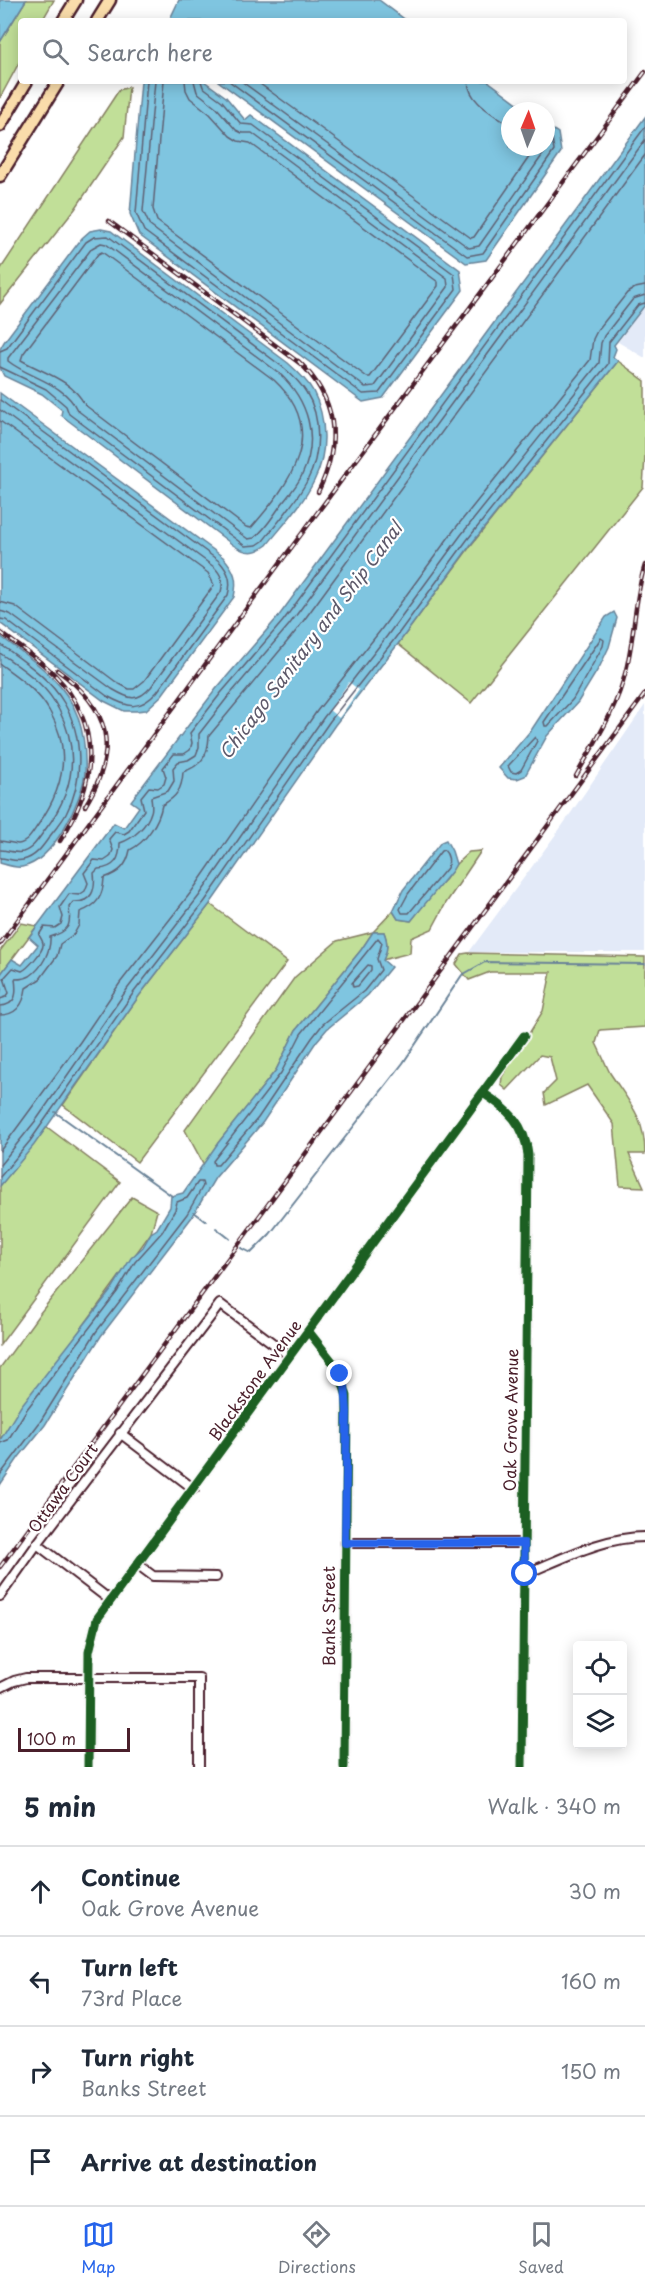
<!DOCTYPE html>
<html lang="en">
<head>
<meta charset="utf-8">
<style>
	:root { --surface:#fff; --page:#f6f6f7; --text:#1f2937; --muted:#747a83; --line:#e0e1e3; --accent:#2563eb }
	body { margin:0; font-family:"Playpen Sans",sans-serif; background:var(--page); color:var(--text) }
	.controls { position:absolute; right:18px; bottom:18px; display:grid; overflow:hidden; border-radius:6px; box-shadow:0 3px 15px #0003 }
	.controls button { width:54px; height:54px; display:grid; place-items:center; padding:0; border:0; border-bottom:2px solid var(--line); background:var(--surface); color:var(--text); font:30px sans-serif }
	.compass { position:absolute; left:501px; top:102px; width:54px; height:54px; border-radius:50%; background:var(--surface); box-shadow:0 3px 15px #0003; rotate:2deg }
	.scale { position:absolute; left:18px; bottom:15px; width:112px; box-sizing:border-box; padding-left:6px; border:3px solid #4a1f2b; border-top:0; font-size:16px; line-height:21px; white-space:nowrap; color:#4a1f2b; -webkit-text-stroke:4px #fff; paint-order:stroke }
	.stop { position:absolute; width:18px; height:18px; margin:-14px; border:4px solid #2563eb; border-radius:50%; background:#fff }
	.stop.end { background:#2563eb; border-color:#fff; box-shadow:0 2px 6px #0008 }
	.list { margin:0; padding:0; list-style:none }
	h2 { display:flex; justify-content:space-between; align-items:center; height:78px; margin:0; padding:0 24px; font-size:26px }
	h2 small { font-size:20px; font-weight:400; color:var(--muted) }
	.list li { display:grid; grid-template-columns:39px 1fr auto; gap:18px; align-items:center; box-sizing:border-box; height:90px; padding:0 24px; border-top:2px solid var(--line) }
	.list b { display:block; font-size:22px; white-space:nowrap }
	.list p { margin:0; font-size:20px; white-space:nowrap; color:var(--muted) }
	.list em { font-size:20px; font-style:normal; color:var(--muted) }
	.icon { flex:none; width:33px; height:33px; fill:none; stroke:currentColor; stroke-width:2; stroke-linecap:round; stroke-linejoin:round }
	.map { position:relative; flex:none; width:645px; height:1767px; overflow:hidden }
	.search { position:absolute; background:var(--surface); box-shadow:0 3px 15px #0003; left:18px; right:18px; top:18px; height:66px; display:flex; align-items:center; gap:15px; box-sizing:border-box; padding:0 21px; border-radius:6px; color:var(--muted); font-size:22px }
	.sheet { height:438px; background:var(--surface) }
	nav { display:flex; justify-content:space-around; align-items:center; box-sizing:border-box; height:84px; border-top:2px solid var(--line); background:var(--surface); font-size:16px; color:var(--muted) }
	nav a { display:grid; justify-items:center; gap:3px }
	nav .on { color:var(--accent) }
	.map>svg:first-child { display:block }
	.built { fill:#e3eaf8 }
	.green { fill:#c1df98; stroke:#867f62; stroke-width:1.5 }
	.water { fill:#7fc5e0; stroke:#6a8398; stroke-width:1.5 }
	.pier { fill:#fff }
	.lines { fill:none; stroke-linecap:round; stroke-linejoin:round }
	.shore { stroke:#5f6173; stroke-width:1.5 }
	.stream { stroke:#6a8398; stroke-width:2 }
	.minor-casing { stroke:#4a1f2b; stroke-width:12 }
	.highway-casing { stroke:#4a1f2b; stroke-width:15 }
	.minor { stroke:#fff; stroke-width:8 }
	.highway { stroke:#faddab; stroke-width:10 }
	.rail-casing { stroke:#4a1f2b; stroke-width:4.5 }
	.rail { stroke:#fff; stroke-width:2; stroke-dasharray:7; stroke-linecap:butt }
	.cycleway-casing { stroke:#fff; stroke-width:13 }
	.cycleway { stroke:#1b5e20; stroke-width:9 }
	.route { stroke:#2563eb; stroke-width:8 }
	.labels { text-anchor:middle; stroke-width:4.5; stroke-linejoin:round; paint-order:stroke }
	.street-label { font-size:16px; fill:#4a1f2b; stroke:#fff }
	.water-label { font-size:18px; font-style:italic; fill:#5d596a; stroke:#fff }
</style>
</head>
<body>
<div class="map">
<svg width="645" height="1767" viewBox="0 0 645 1767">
	<rect width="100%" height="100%" fill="#fff"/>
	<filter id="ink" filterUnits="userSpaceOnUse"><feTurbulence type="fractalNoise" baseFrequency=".0167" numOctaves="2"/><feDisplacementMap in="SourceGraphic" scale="12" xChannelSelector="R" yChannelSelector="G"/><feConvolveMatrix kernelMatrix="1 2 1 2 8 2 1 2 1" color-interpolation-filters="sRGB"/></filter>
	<g filter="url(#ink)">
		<!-- built -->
		<g class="built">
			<polygon points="645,305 645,358 618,342"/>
			<polygon points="645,705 645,952 469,952 562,826"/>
		</g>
		<!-- green -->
		<g class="green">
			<polygon points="26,0 54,0 42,21 21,21 21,59 0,98 0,42"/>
			<polygon points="129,87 124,137 75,209 0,304 0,270 119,90"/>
			<polygon points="618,361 645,381 645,457 643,487 471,703 398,644 472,544"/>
			<path d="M481 851 446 903 432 929 411 938 410 953 382 960C388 950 388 943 384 932H373L361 950 296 1030 276 1070 218 1143 204 1165 185 1130 295 977 337 941 373 932 393 911 398 919 411 921 437 888 446 879 456 864 469 852Z"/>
			<polygon points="210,904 287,962 137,1162 63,1105 139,996"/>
			<polygon points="21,923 37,926 0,975 0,951"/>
			<path d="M468 953 645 957V1027L600 1030 596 1043C601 1053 605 1063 610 1073 629 1102 645 1117 645 1154H629L644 1187 620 1186 614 1124 587 1085 546 1105 544 1093 556 1081 550 1057 540 1055 507 1090 501 1085 502 1077 543 1011 551 972H490L469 980 456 964 462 954Z"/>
			<polygon points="47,1127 120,1182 0,1345 0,1186"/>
			<polygon points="132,1197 157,1211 151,1233 0,1440 0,1368 40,1313"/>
		</g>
		<!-- water -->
		<g class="water">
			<polygon points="0,0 26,0 0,42"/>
			<polygon points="179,0 379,0 407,21 169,21"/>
			<polygon points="141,81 204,81 226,97 245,120 251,115 460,270 463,290 383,398 363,402 139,235 130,214"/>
			<polygon points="218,81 488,81 528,111 510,111 510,147 546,147 546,125 558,133 561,152 486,260 466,263"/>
			<polygon points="645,117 645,305 614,345 616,349 613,357 618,361 472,543 398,644 335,725 210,904 139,996 34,1145 0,1186 0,995 2,987 0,986 0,975 12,959 22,965 38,945 29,937 114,823 124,828 139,807 131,801 216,689 278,617"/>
			<path d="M101 229 111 231 288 363C297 371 307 380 313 391 327 418 328 454 314 481 303 504 283 525 267 545 255 554 246 554 233 545L61 415 62 410 42 394 4 376 0 368V349L4 342 82 238 90 231Z"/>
			<path d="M0 393 223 557C235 570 238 580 234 597L162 695 146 710 136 711H124L104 701 0 623Z"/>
			<polygon points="614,612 617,618 609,647 600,666 578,702 547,736 525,776 517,779 508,778 499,768 532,729 606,617"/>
			<path d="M0 636C31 659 64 679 78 717 84 735 86 753 85 772 83 799 53 862 22 867 15 868 7 865 0 863Z"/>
			<polygon points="446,840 452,851 456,864 452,871 411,921 398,919 393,911 403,890 441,842"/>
			<path d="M373 932H384C388 943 388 950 383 960L391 967 368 995 327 1029 316 1042 263 1122 215 1178 192 1217 101 1336 45 1425 19 1457 0 1485V1440L21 1406 112 1289 131 1258 143 1247 151 1233 157 1229 170 1207 171 1196 183 1193 218 1143 276 1070 296 1030 361 950Z"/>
		</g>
		<!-- pier -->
		<polygon class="pier" points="349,682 359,690 339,718 329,710"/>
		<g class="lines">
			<!-- shore -->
			<g class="shore">
				<polyline points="147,81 136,213 144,231 363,394 379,393 456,289 454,274 253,125 241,124 222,101 203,87 201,81"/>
				<polyline points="155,81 143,211 150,226 365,387 375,386 448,287 447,278 252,133 242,133 236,130 216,107 197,92 194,81"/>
				<polyline points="164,81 153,209 157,221 367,377 370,377 438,286 438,282 250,143 238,141 230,136 210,114 190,98 186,90 185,81"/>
				<polyline points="229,81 467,256 483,253 554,151 552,137 546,132"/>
				<polyline points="241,81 469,248 479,246 546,150 546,146"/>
				<polyline points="256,81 471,238 474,237 536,147"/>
				<path d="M468 81C469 103 494 114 510 126"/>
				<path d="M101 243 106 244 279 373C308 400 320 438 302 475 297 486 288 496 281 505 273 516 265 530 254 538L248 539 241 534 77 410C65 383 29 378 8 361V358L92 248Z"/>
				<path d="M102 252 274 380C330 432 290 483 251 528L246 527 85 405C72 380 44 373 21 360L23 354 98 254Z"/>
				<path d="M0 351 7 348 86 242 94 237 108 236 284 368C292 375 300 382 306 392 322 417 321 455 307 481 296 502 278 522 263 541L257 545 245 546 69 414 66 406 46 389 0 367"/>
				<path d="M0 400 219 561C229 572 232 581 228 595L157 692C140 711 128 708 107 696L6 620 0 619"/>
				<path d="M0 410 214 567C221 574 224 581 221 592L151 687C137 703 129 699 112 689L10 614 0 611"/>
				<polyline points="0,421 208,573 214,585 144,681 134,689 129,689 116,682 15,606 0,602"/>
				<polygon points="601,638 604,640 603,646 573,699 548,726 545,726 544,722"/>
				<path d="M0 644C23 661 49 677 64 703 83 736 84 780 66 814 62 822 55 829 50 836 43 846 36 857 23 860 15 862 7 858 0 858"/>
				<path d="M0 653C22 669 47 684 59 710 81 753 73 793 45 830 39 838 33 849 23 852 15 854 8 850 0 850"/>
				<path d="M0 664C19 678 39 691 50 712 72 751 63 790 38 825 33 832 28 843 18 844 13 844 6 841 0 841"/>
				<polygon points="535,737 537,741 521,770 516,773 511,772 508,766"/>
				<path d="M441 851 444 850C449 855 450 862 447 868L409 913H402L400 909 408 894Z"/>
				<polygon points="378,938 382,943 377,959 381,970 364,991 323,1024 312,1038 258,1118 218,1165 214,1165 213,1161 281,1073 301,1034"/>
				<polygon points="368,965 371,966 371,970 358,986 353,987 352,983"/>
				<path d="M0 999 6 997 9 993 4 978 13 968 22 971C27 969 44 951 43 944 43 941 40 937 39 935L44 927 55 928 61 924 63 917 60 907 69 894 79 895 85 891 88 883 84 873 94 860 104 861 110 857 113 850 109 839 115 832 124 834 129 831 144 810 141 797 149 787 158 788 164 784 166 777 163 768 174 754H184L190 750 192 743 190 733 221 693 283 621 645 127"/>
				<path d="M0 1006C17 1005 17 993 15 979 19 979 25 979 30 976 42 968 51 951 50 937 70 931 71 925 69 907L73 902C92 903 96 890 94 873L98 869C115 868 120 859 120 843 133 839 147 826 151 812 153 807 151 801 151 797L168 791 174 781 173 768 178 762 188 760 196 755 199 747V734L227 698 289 625 645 140"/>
				<path d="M0 1015C17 1015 24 1004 26 988L40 979 57 956 60 944 74 934 79 925 80 912C97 906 103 897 104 878 119 873 127 866 130 850 146 842 159 822 162 805 177 797 182 789 183 772 202 765 208 756 209 736L296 631 645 155"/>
				<polyline points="0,1151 80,1042 120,983 192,891 317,711 380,631 454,530 590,360 593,339 597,331 627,293 635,288 645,286"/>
				<polyline points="0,1165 37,1119 128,988 199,896 324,717 387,636 461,535 599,363 601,343 604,336 633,299 645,295"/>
				<polyline points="0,1177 30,1141 134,992 205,901 330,721 393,641 467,540 608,364 609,342 638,305 645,303"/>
				<polyline points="0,1443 8,1440 27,1409 117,1292 135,1262 162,1232 175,1210 177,1202 187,1198 198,1182 202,1182 203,1186 187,1214 96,1332 40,1422 0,1475"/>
			</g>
			<!-- stream -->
			<g class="stream">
				<polyline points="55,1112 172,1196"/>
				<polyline points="194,1212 206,1221"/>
				<polyline points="216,1228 230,1239"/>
				<polyline points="241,1248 251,1253 270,1234 403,1063 462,975 485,962 645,964"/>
			</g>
			<defs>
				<g id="minor">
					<path d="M483 1093C508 1109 525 1124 528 1155L522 1767"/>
					<polyline points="309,1332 338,1369 347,1396 344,1767"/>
					<polyline points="120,1433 194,1489"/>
					<polyline points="345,1543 524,1543"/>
					<polyline points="137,1564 153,1576 216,1577"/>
					<path d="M525 1574C564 1558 603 1537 645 1537"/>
					<polyline points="0,1596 37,1544"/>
					<polyline points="110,1600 37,1544 220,1304 290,1356"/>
					<polyline points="0,1688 14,1681 26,1678 199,1678 199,1767"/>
					<polyline points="88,1767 89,1652 97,1619 524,1036"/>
				</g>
				<g id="highway">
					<polyline points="63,21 76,0"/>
					<polyline points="97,21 110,0"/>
					<polyline points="0,126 27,81"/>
					<polyline points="0,176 59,81"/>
				</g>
			</defs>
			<!-- minor casing -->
			<use href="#minor" class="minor-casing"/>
			<!-- highway casing -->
			<use href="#highway" class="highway-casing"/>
			<!-- minor -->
			<use href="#minor" class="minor"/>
			<!-- highway -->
			<use href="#highway" class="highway"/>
			<defs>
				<g id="rail">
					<polyline points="109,221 302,365"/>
					<path d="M298 361C338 399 342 443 318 492"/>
					<path d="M0 632C18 646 39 659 55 675 104 726 96 786 60 841"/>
					<path d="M57 670C111 709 120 749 85 806"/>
					<path d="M576 776C595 742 617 709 626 670 635 635 634 599 645 565"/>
					<polyline points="0,944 268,579 645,72"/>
					<polyline points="0,1567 645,694"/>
				</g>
			</defs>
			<!-- rail casing -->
			<use href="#rail" class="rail-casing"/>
			<!-- rail -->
			<use href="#rail" class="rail"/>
			<defs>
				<g id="cycleway">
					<path d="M483 1093C508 1109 525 1124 528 1155L522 1767"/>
					<polyline points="309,1332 338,1369 347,1396 344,1767"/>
					<polyline points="88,1767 89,1652 97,1619 524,1036"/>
				</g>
			</defs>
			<!-- cycleway casing -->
			<use href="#cycleway" class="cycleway-casing"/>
			<!-- cycleway -->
			<use href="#cycleway" class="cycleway"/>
		</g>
	</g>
	<g class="lines" filter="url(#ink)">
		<!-- route -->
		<polyline class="route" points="340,1374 345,1385 347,1411 345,1543 524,1543 525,1574"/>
	</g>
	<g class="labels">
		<!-- street labels -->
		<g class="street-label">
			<text transform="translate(255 1380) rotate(-54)" y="6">Blackstone Avenue</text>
			<text transform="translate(511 1420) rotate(-89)" y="6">Oak Grove Avenue</text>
			<text transform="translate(63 1488) rotate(-54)" y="6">Ottawa Court</text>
			<text transform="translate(329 1616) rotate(-90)" y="6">Banks Street</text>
		</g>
		<!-- water labels -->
		<g class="water-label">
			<text transform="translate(311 641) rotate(-53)" y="6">Chicago Sanitary and Ship Canal</text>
		</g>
	</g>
</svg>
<div class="controls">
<button><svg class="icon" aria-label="locate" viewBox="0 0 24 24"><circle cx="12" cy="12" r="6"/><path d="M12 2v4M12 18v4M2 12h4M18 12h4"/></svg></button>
<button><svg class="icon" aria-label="layers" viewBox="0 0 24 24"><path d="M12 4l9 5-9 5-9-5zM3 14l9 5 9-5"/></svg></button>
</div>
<svg class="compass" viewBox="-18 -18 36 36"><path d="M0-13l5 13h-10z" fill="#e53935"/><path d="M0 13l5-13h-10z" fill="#747a83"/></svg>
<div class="scale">100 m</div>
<div class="stop" style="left:525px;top:1574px"></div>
<div class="stop end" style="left:340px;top:1374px"></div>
<div class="search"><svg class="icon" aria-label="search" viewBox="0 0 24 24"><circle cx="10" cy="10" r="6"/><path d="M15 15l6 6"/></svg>Search here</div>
</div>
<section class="sheet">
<h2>5 min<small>Walk · 340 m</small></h2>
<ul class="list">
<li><svg class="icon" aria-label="ahead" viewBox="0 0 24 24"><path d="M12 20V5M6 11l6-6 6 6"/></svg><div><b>Continue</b><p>Oak Grove Avenue</p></div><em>30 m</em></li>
<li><svg class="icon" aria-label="left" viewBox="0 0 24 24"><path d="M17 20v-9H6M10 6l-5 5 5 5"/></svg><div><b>Turn left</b><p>73rd Place</p></div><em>160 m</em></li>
<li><svg class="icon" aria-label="right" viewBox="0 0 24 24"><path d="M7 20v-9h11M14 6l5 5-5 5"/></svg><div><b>Turn right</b><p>Banks Street</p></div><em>150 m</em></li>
<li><svg class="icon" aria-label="arrive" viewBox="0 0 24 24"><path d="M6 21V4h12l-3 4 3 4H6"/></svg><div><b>Arrive at destination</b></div></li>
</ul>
</section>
<nav>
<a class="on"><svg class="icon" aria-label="map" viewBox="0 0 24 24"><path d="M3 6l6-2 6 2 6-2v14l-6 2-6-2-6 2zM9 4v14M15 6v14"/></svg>Map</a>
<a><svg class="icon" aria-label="directions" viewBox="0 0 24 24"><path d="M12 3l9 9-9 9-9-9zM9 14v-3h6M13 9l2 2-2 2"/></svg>Directions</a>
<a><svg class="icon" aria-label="saved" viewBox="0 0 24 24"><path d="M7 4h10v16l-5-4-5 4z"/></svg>Saved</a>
</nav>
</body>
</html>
